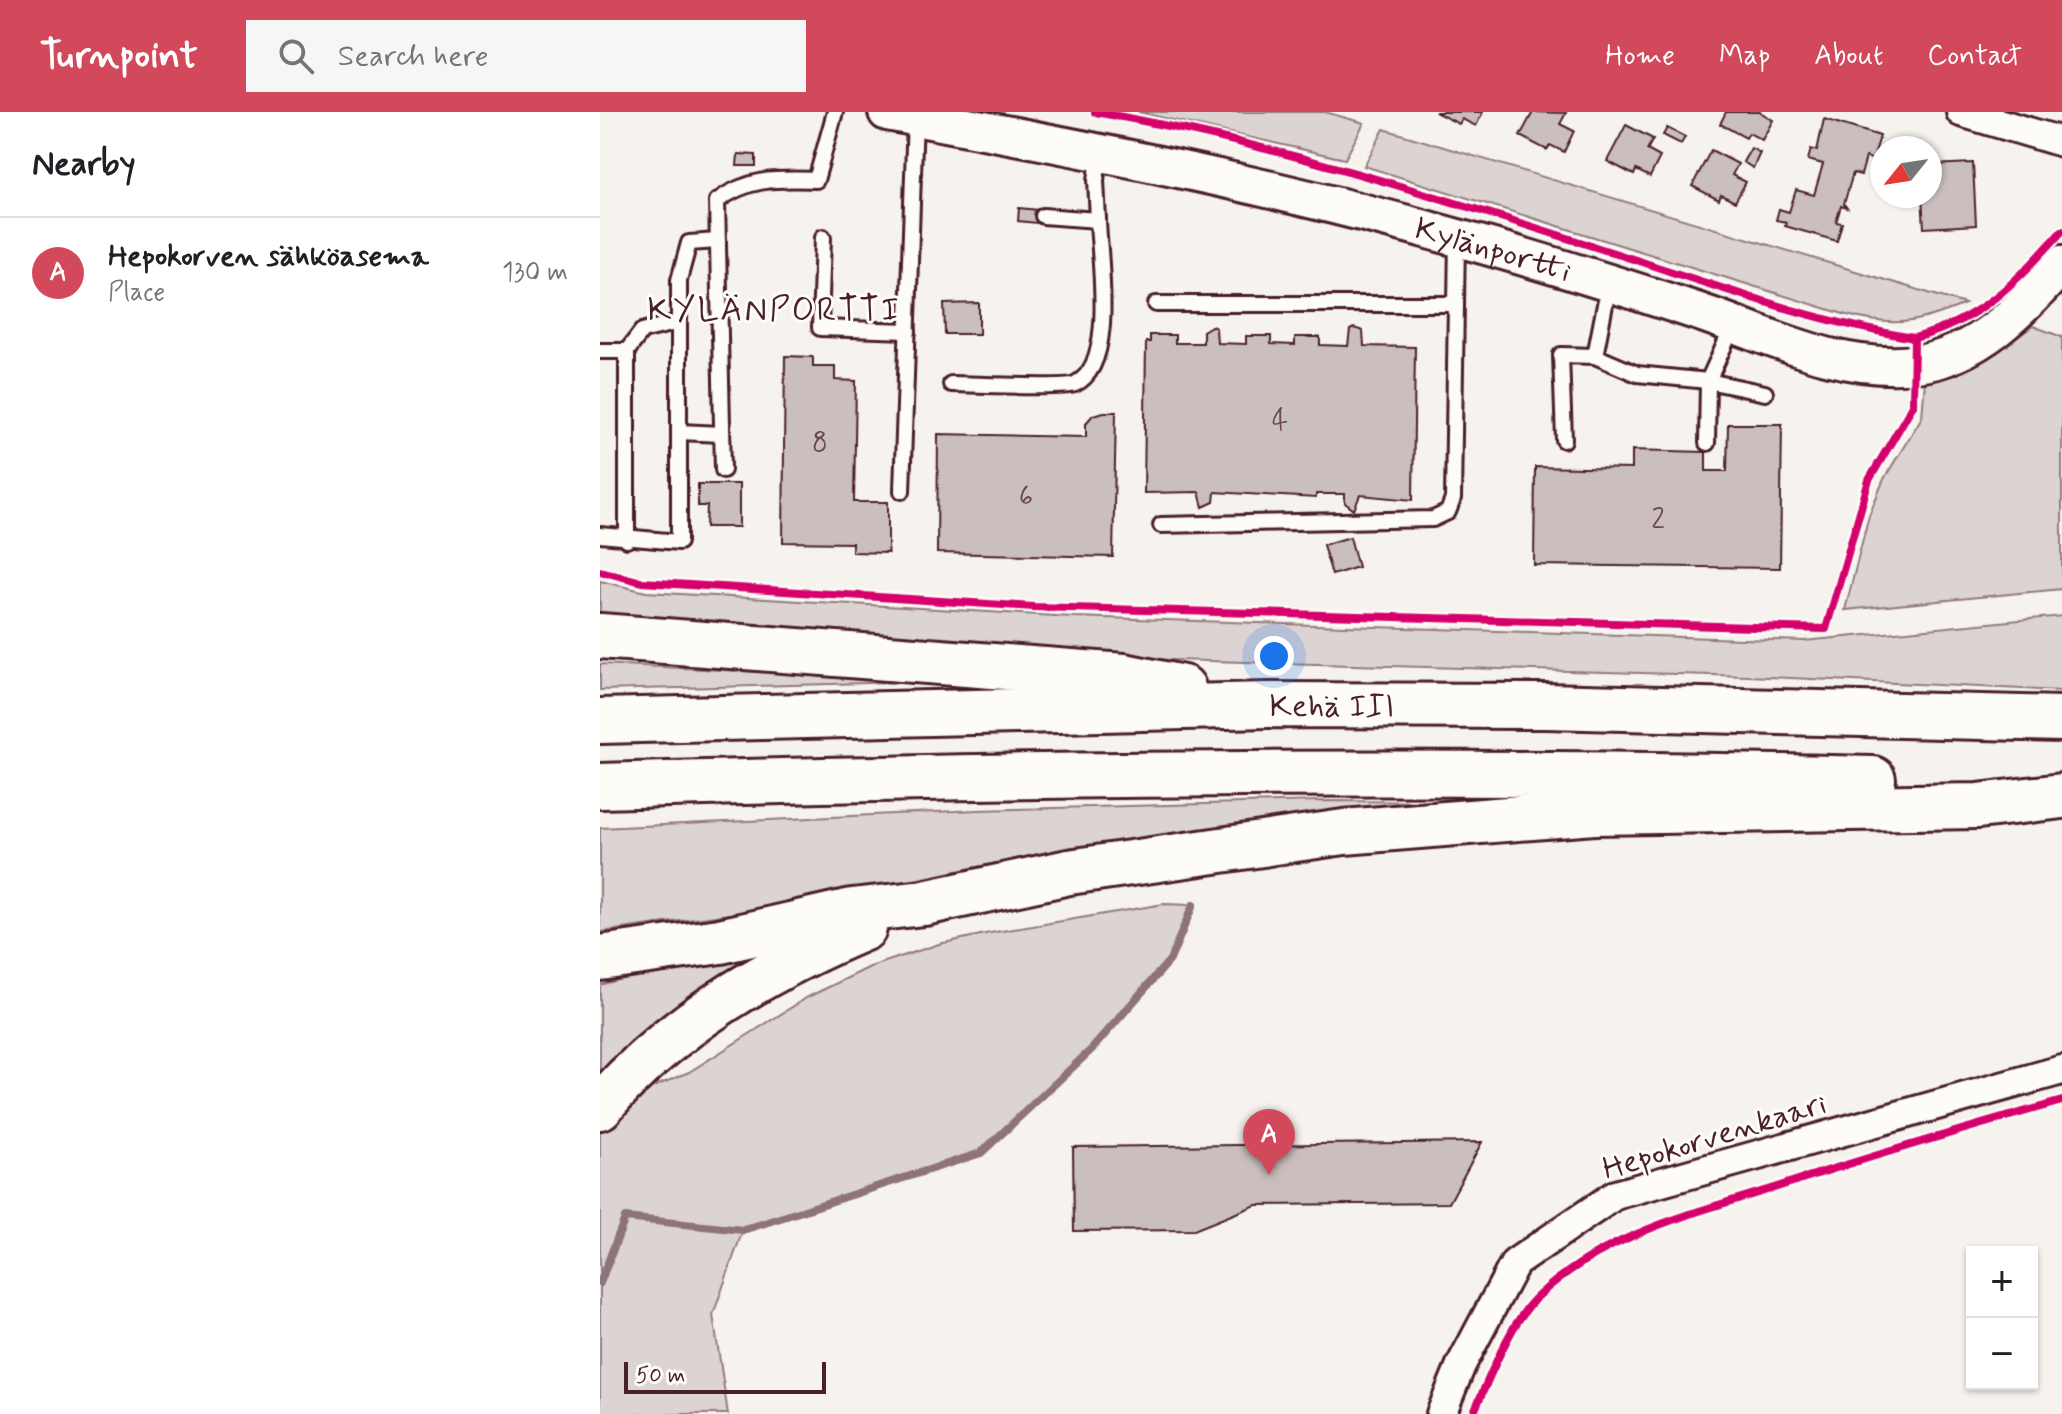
<!DOCTYPE html>
<html lang="en">
<head>
<meta charset="utf-8">
<style>
	:root { --surface:#fff; --page:#f6f6f6; --text:#202124; --muted:#757577; --line:#e0e0e0; --accent:#d1495b }
	body { margin:0; font-family:Mynerve,sans-serif; background:var(--page); color:var(--text) }
	.controls { position:absolute; right:24px; bottom:24px; display:grid; overflow:hidden; border-radius:0px; box-shadow:0 2px 6px #0004 }
	.controls button { width:72px; height:72px; display:grid; place-items:center; padding:0; border:0; border-bottom:2px solid var(--line); background:var(--surface); color:var(--text); font:40px sans-serif }
	.compass { position:absolute; left:1270px; top:24px; width:72px; height:72px; border-radius:50%; background:var(--surface); box-shadow:0 2px 6px #0004; rotate:240deg }
	.scale { position:absolute; left:24px; bottom:20px; width:202px; box-sizing:border-box; padding-left:8px; border:4px solid #4a1f2b; border-top:0; font-size:22px; line-height:28px; white-space:nowrap; color:#4a1f2b; -webkit-text-stroke:6px #fdfcf7; paint-order:stroke }
	.you { position:absolute; left:674px; top:544px; width:28px; height:28px; margin:-20px; border:6px solid #fff; border-radius:50%; background:#1a73e8; box-shadow:0 0 0 12px #1a73e833 }
	.badge { display:grid; place-items:center; width:52px; height:52px; border-radius:50%; background:var(--accent); color:#fff; font-size:26px; font-weight:700 }
	.pin { position:absolute; translate:-50% -66px; filter:drop-shadow(0 2px 4px #0008) }
	.pin::after { content:''; position:absolute; top:42px; width:28px; height:24px; background:inherit; clip-path:polygon(0 0,100% 0,50% 100%) }
	.list { margin:0; padding:0; list-style:none }
	h2 { display:flex; justify-content:space-between; align-items:center; height:104px; margin:0; padding:0 32px; font-size:34px }
	h2 small { font-size:26px; font-weight:400; color:var(--muted) }
	.list li { display:grid; grid-template-columns:52px 1fr auto; gap:24px; align-items:center; box-sizing:border-box; height:112px; padding:0 32px; border-top:2px solid var(--line) }
	.list b { display:block; font-size:30px; white-space:nowrap }
	.list p { margin:0; font-size:26px; white-space:nowrap; color:var(--muted) }
	.list em { font-size:26px; font-style:normal; color:var(--muted) }
	.icon { flex:none; width:44px; height:44px; fill:none; stroke:currentColor; stroke-width:2; stroke-linecap:round; stroke-linejoin:round }
	.map { position:relative; flex:none; width:1462px; height:1302px; overflow:hidden }
	header { display:flex; align-items:center; gap:48px; box-sizing:border-box; height:112px; padding:0 40px; background:var(--accent); color:#fff }
	header strong { font-size:38px }
	nav { display:flex; gap:44px; margin-inline-start:auto; font-size:28px }
	.search { width:560px; height:72px; background:var(--page); display:flex; align-items:center; gap:20px; box-sizing:border-box; padding:0 28px; border-radius:0px; color:var(--muted); font-size:30px }
	main { display:flex }
	aside { flex:1; background:var(--surface) }
	.map>svg:first-child { display:block }
	.green { fill:#dcd4d2; stroke:#937a7e; stroke-width:2 }
	.lines { fill:none; stroke-linecap:round; stroke-linejoin:round }
	.stream { stroke:#8e7378; stroke-width:8 }
	.building { fill:#cbbfbe; stroke:#4a1f2b; stroke-width:2 }
	.service-casing { stroke:#4a1f2b; stroke-width:20 }
	.minor-casing { stroke:#4a1f2b; stroke-width:34 }
	.tertiary-casing { stroke:#4a1f2b; stroke-width:42 }
	.trunk-casing { stroke:#4a1f2b; stroke-width:50 }
	.service { stroke:#fdfcf7; stroke-width:14 }
	.minor { stroke:#fdfcf7; stroke-width:28 }
	.tertiary { stroke:#fdfcf7; stroke-width:36 }
	.trunk { stroke:#fdfcf7; stroke-width:44 }
	.cycleway-casing { stroke:#fdfcf7; stroke-width:13 }
	.cycleway { stroke:#d6006c; stroke-width:8 }
	.labels { text-anchor:middle; stroke-width:6; stroke-linejoin:round; paint-order:stroke }
	.number-label { font-size:28px; fill:#6a4750 }
	.street-label { font-size:32px; fill:#4a1f2b; stroke:#fdfcf7 }
	.neighbourhood-label { font-size:34px; letter-spacing:2px; fill:#4a1f2b; stroke:#fdfcf7 }
</style>
</head>
<body>
<header>
<strong>Turnpoint</strong>
<div class="search"><svg class="icon" aria-label="search" viewBox="0 0 24 24"><circle cx="10" cy="10" r="6"/><path d="M15 15l6 6"/></svg>Search here</div>
<nav><a>Home</a><a>Map</a><a>About</a><a>Contact</a></nav>
</header>
<main>
<aside>
<h2>Nearby<small></small></h2>
<ul class="list">
<li><span class="badge">A</span><div><b>Hepokorven sähköasema</b><p>Place</p></div><em>130 m</em></li>
</ul>
</aside>
<div class="map">
<svg width="1462" height="1302" viewBox="0 0 1462 1302">
	<rect width="100%" height="100%" fill="#f6f3ef"/>
	<filter id="ink" filterUnits="userSpaceOnUse"><feTurbulence type="fractalNoise" baseFrequency=".0125" numOctaves="2"/><feDisplacementMap in="SourceGraphic" scale="16" xChannelSelector="R" yChannelSelector="G"/><feConvolveMatrix kernelMatrix="1 2 1 2 8 2 1 2 1" color-interpolation-filters="sRGB"/></filter>
	<g filter="url(#ink)">
		<!-- green -->
		<g class="green">
			<polygon points="538,0 725,0 764,11 745,47"/>
			<path d="M784 17 1365 192C1319 211 1296 216 1247 203L764 54Z"/>
			<polygon points="1433,214 1462,225 1462,477 1245,498 1269,403 1284,367 1322,305 1325,269 1390,244"/>
			<polygon points="0,469 46,480 473,505 1204,529 1462,504 1462,579 1148,564 538,547 0,504"/>
			<polygon points="0,552 347,569 0,578"/>
			<polygon points="723,689 875,690 473,735 188,794 0,820 0,716 377,698"/>
			<polygon points="564,792 593,793 570,848 492,937 381,1041 143,1118 113,1203 128,1302 0,1302 0,1020 39,981 89,960 208,885 270,855 339,832 390,821"/>
			<polygon points="192,832 59,912 0,962 0,873 42,861"/>
		</g>
		<g class="lines">
			<!-- stream -->
			<polyline class="stream" points="0,1171 25,1106 143,1118 381,1041 492,937 570,848 593,793"/>
		</g>
		<!-- building -->
		<g class="building">
			<polygon points="835,0 883,0 876,14 862,7 859,12"/>
			<polygon points="933,0 966,1 960,12 974,19 964,40 950,33 947,38 920,24"/>
			<polygon points="1126,0 1160,0 1173,8 1162,28 1149,21 1146,26 1120,12"/>
			<polygon points="1224,7 1280,24 1273,48 1266,45 1261,63 1253,61 1244,92 1247,96 1241,94 1236,110 1242,111 1237,129 1185,114 1186,110 1176,108 1179,97 1189,100 1196,78 1214,83 1223,52 1208,48 1211,37 1217,39"/>
			<polygon points="1026,13 1053,27 1047,38 1060,45 1050,65 1036,58 1034,63 1007,49"/>
			<polygon points="1067,16 1085,25 1081,32 1063,23"/>
			<polygon points="1151,36 1160,41 1153,56 1143,50"/>
			<polygon points="1111,38 1138,52 1132,63 1146,70 1135,90 1121,83 1119,88 1092,74"/>
			<polygon points="138,42 156,43 156,54 137,54"/>
			<polygon points="1373,51 1376,113 1324,116 1322,84 1330,84 1330,53"/>
			<polygon points="419,96 438,98 437,111 418,109"/>
			<polygon points="379,191 379,222 345,222 344,192"/>
			<polygon points="611,214 616,216 617,231 646,232 646,224 671,224 671,232 695,233 695,225 720,225 720,233 748,234 750,218 754,216 763,219 764,234 815,235 813,388 760,383 754,398 745,391 745,382 716,382 716,386 615,380 614,390 603,395 599,380 544,381 546,230 550,230 550,223 575,223 575,231 603,231 603,219"/>
			<polygon points="185,244 213,245 213,254 235,254 235,268 256,269 254,390 288,390 288,441 252,440 252,431 183,430"/>
			<polygon points="504,300 516,300 513,445 337,441 338,322 486,325 486,311 493,303"/>
			<polygon points="1128,312 1182,312 1180,456 934,453 935,355 1032,357 1032,338 1106,340 1106,359 1127,359"/>
			<polygon points="98,372 139,372 139,415 106,415 107,394 98,394"/>
			<polygon points="750,425 758,455 732,463 723,433"/>
			<polygon points="882,1030 849,1091 656,1093 594,1118 474,1119 473,1035"/>
		</g>
		<g class="lines">
			<defs>
				<g id="service">
					<polyline points="443,104 498,108 496,68 500,40"/>
					<polyline points="223,125 220,216 308,219"/>
					<polyline points="556,192 856,192"/>
					<polyline points="0,239 27,239 42,219 79,210"/>
					<polyline points="995,244 1037,262 1108,269 1134,212"/>
					<path d="M351 272C372 272 462 277 475 272 517 253 499 147 498 108"/>
					<polyline points="79,320 122,322"/>
					<polyline points="964,328 961,243 995,244 1009,172"/>
					<polyline points="1107,331 1108,269 1165,281"/>
					<path d="M123 358 117 89C150 65 177 67 216 68L235 0"/>
					<polyline points="302,379 315,5"/>
					<polyline points="561,413 833,407 848,400 853,387 857,126"/>
					<polyline points="0,423 79,430 79,168 89,131 118,129"/>
					<polyline points="27,428 27,239"/>
				</g>
				<g id="minor">
					<polyline points="1361,0 1462,30"/>
					<polyline points="841,1302 861,1253 915,1151 1015,1083 1462,958"/>
				</g>
				<g id="tertiary">
					<path id="s1" d="M287 0C478 35 667 72 854 125 934 147 1014 172 1093 198 1165 221 1237 261 1316 252 1376 245 1424 196 1462 152"/>
				</g>
				<g id="trunk">
					<polyline points="0,524 524,564 583,576"/>
					<path id="s2" d="M0 609 668 593 945 594 1462 607"/>
					<path d="M0 674C424 661 849 657 1273 667"/>
					<polyline points="0,846 120,829 252,799 324,791 469,760 744,720 994,700 1378,694 1462,684"/>
					<path d="M0 995C72 912 164 858 264 816"/>
				</g>
			</defs>
			<!-- service casing -->
			<use href="#service" class="service-casing"/>
			<!-- minor casing -->
			<use href="#minor" class="minor-casing"/>
			<!-- tertiary casing -->
			<use href="#tertiary" class="tertiary-casing"/>
			<!-- trunk casing -->
			<use href="#trunk" class="trunk-casing"/>
			<!-- service -->
			<use href="#service" class="service"/>
			<!-- minor -->
			<use href="#minor" class="minor"/>
			<!-- tertiary -->
			<use href="#tertiary" class="tertiary"/>
			<!-- trunk -->
			<use href="#trunk" class="trunk"/>
			<defs>
				<g id="cycleway">
					<path d="M1314 226C1380 209 1418 168 1462 119"/>
					<path d="M0 459 42 470 434 495 1226 517 1269 368 1313 293 1314 226C1210 209 1111 172 1011 140 839 85 673 31 495 0"/>
					<path d="M873 1302C889 1267 909 1212 937 1185 1004 1122 1091 1102 1177 1075 1271 1044 1367 1016 1462 989"/>
				</g>
			</defs>
			<!-- cycleway casing -->
			<use href="#cycleway" class="cycleway-casing"/>
			<!-- cycleway -->
			<use href="#cycleway" class="cycleway"/>
		</g>
	</g>
	<g class="labels">
		<!-- number labels -->
		<g class="number-label">
			<text x="680" y="317">4</text>
			<text x="220" y="339">8</text>
			<text x="426" y="393">6</text>
			<text x="1058" y="416">2</text>
		</g>
		<!-- street labels -->
		<g class="street-label">
			<text dy="11" stroke="none"><textPath href="#s1" startOffset="622">Kylänportti</textPath></text>
			<text dy="11" stroke="none"><textPath href="#s2" startOffset="732">Kehä III</textPath></text>
			<text transform="translate(1114 1023) rotate(-17)" y="11">Hepokorvenkaari</text>
		</g>
		<!-- neighbourhood labels -->
		<g class="neighbourhood-label">
			<text x="174" y="208">KYLÄNPORTTI</text>
		</g>
	</g>
</svg>
<div class="controls">
<button>+</button>
<button>−</button>
</div>
<svg class="compass" viewBox="-18 -18 36 36"><path d="M0-13l5 13h-10z" fill="#e53935"/><path d="M0 13l5-13h-10z" fill="#757577"/></svg>
<div class="scale">50 m</div>
<div class="you"></div>
<div class="pin badge" style="left:669px;top:1063px">A</div>
</div>
</main>
</body>
</html>
